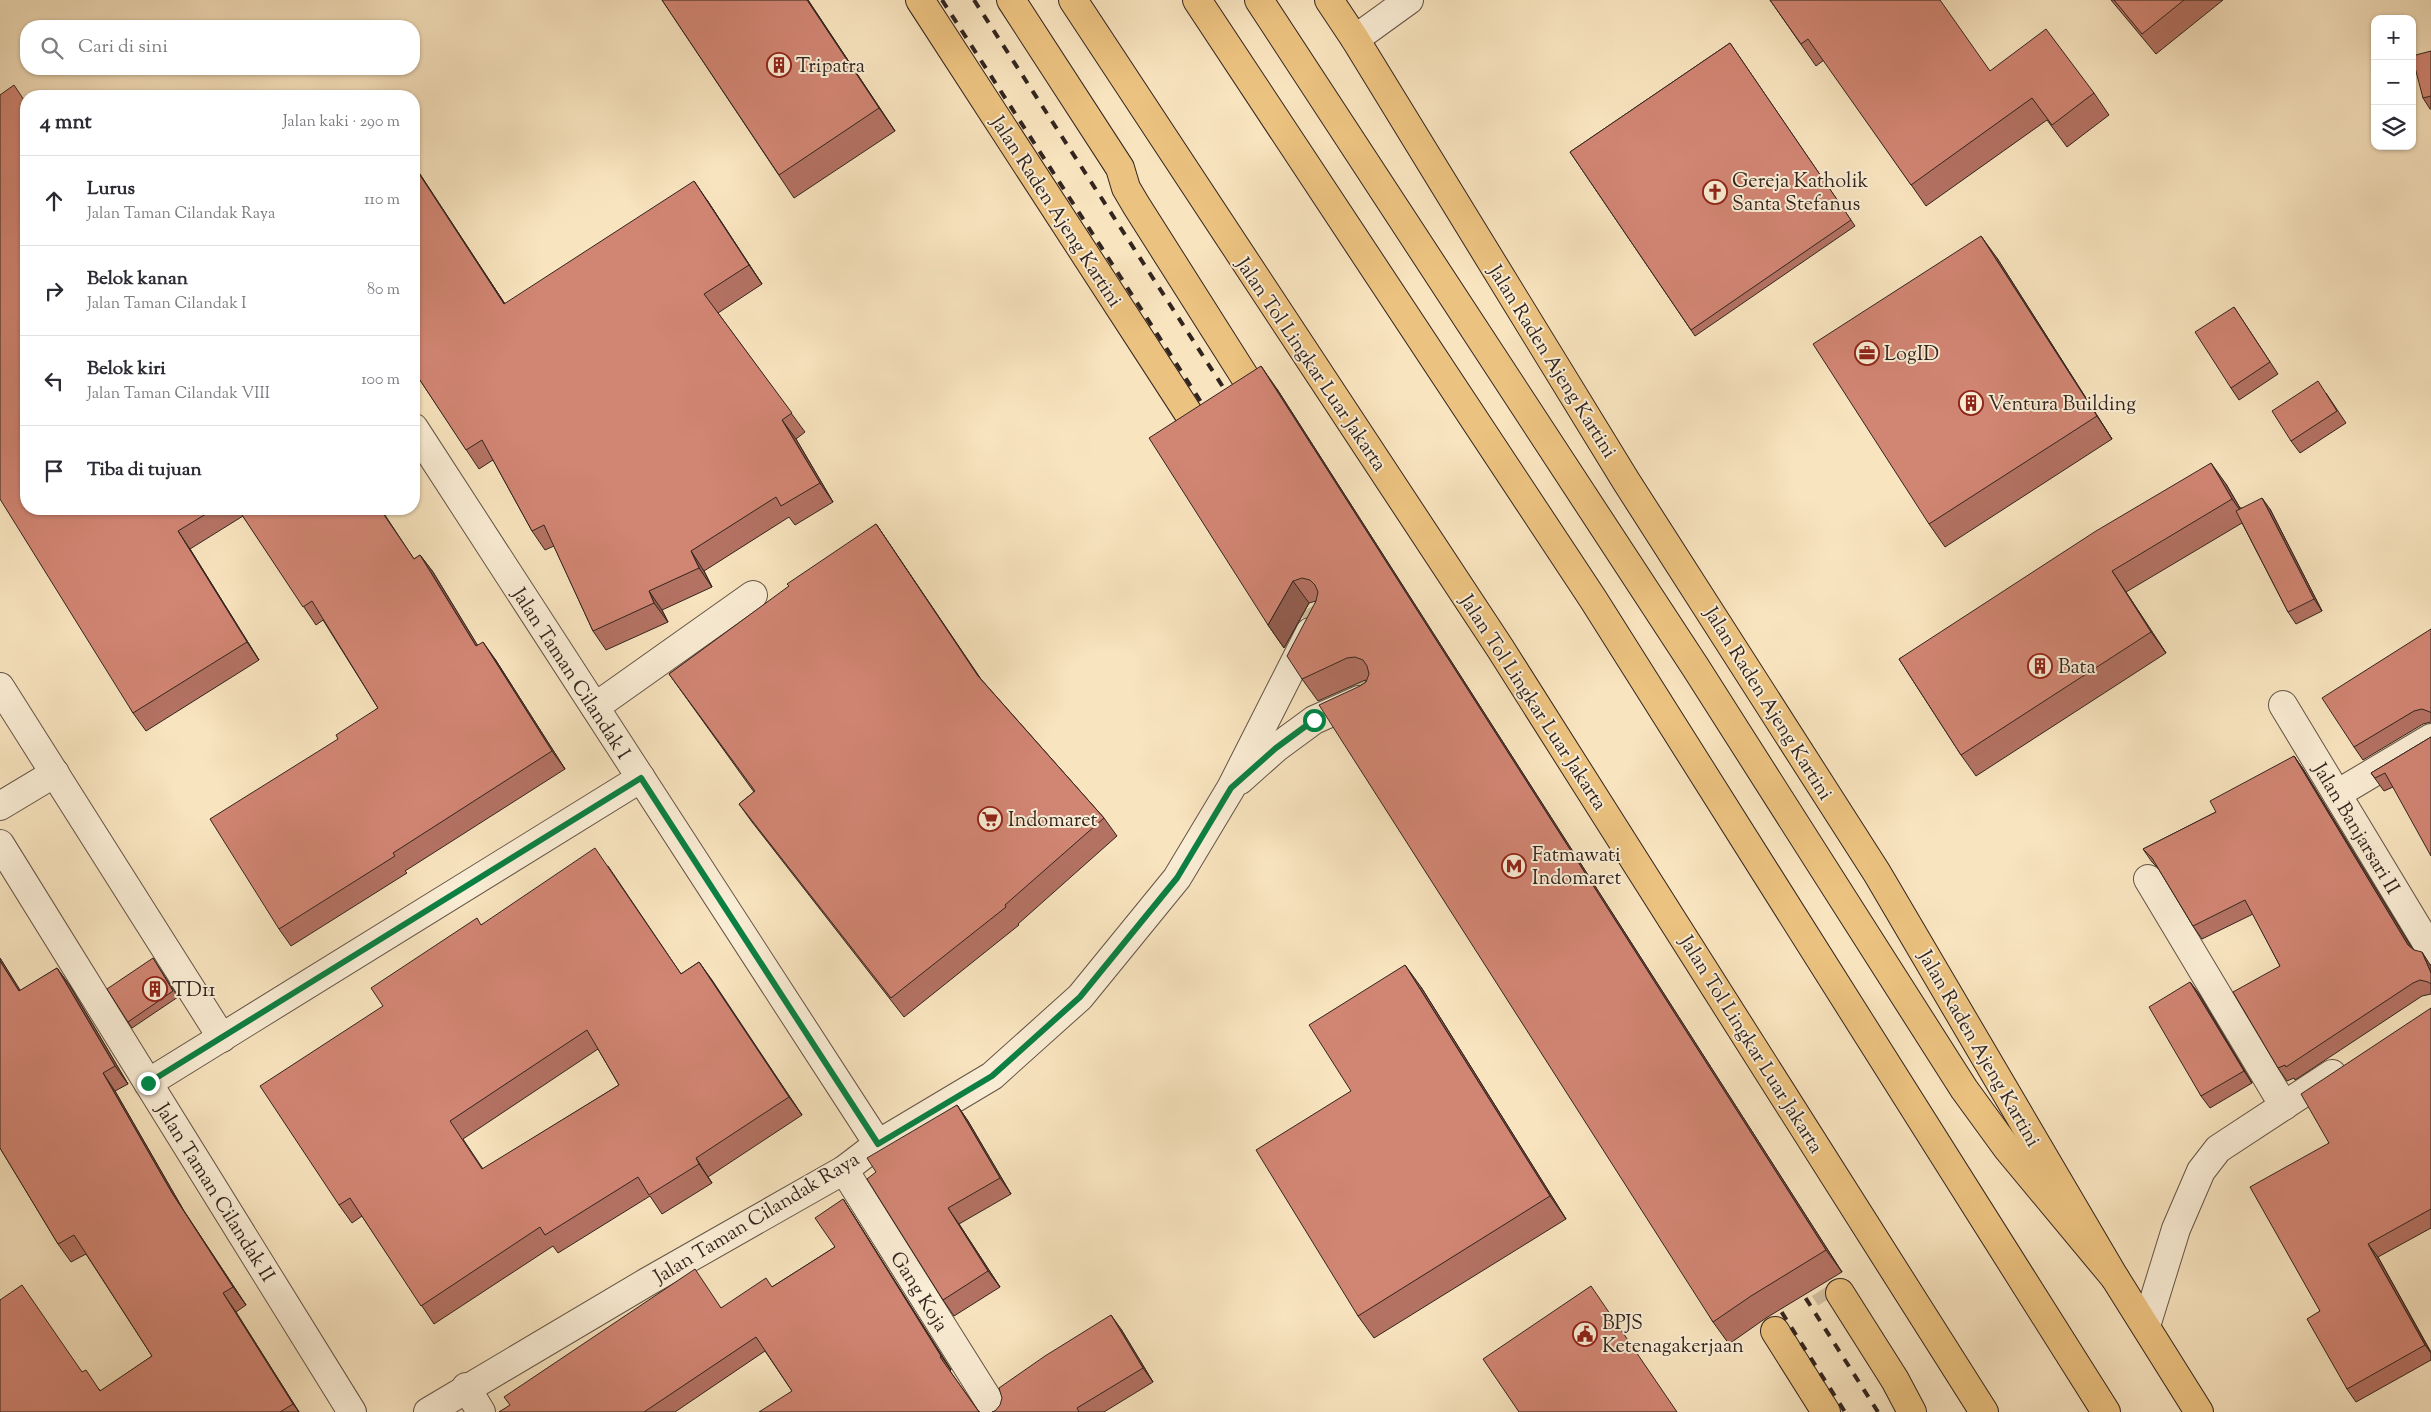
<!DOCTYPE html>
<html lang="id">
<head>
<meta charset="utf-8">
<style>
	:root { --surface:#fff; --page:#f7f7f7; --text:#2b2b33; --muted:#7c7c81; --line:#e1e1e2 }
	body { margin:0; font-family:"Sorts Mill Goudy",serif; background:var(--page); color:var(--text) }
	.controls { position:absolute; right:15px; top:15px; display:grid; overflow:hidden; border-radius:10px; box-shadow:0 1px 4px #0004 }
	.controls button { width:45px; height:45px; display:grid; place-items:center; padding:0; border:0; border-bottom:1px solid var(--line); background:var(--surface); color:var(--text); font:25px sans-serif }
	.stop { position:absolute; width:15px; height:15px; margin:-11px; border:4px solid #0b8043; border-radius:50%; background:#fff }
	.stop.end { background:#0b8043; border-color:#fff; box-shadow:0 1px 5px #0008 }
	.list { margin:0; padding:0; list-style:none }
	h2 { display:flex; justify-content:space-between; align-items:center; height:65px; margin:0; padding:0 20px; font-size:21px }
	h2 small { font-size:16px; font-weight:400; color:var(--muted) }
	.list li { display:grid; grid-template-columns:32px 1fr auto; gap:15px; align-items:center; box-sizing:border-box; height:90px; padding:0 20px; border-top:1px solid var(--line) }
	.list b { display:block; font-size:19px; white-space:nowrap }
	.list p { margin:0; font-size:16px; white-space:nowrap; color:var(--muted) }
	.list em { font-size:16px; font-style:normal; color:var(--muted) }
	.icon { flex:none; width:28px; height:28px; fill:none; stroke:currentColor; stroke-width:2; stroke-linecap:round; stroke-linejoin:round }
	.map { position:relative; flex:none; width:2431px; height:1412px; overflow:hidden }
	.search { position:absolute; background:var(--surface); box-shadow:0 1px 4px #0004; left:20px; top:20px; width:400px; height:55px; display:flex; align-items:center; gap:12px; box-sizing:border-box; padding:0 18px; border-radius:20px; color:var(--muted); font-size:19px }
	.panel { position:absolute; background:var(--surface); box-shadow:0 1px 4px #0004; left:20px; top:90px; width:400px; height:425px; border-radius:20px }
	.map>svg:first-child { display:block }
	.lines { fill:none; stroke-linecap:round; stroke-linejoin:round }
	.trunk-tunnel { stroke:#d0be9f; stroke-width:28; stroke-dasharray:28 14; stroke-linecap:butt }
	.motorway-tunnel { stroke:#d0be9f; stroke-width:28; stroke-dasharray:28 14; stroke-linecap:butt }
	.minor-casing { stroke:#645446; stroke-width:30 }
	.tertiary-casing { stroke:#645446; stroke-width:30 }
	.trunk-casing { stroke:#32241e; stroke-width:30 }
	.motorway-casing { stroke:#32241e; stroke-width:30 }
	.minor { stroke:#faedd5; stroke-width:28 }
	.tertiary { stroke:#faedd5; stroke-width:28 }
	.trunk { stroke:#ecc280; stroke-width:28 }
	.motorway { stroke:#ecc280; stroke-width:28 }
	.rail { stroke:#32241e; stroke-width:4; stroke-dasharray:9 9; stroke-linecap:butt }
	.wall { fill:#b47263; stroke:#32241e; fill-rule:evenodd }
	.shaded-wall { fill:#925d50; stroke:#32241e }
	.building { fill:#d18573; stroke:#32241e; fill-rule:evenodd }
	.route { stroke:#0b8043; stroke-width:6 }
	.labels { text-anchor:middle; stroke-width:4; stroke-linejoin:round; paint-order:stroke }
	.poi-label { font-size:20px; fill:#32241e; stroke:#faedd5; text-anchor:start }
	.street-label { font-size:20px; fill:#32241e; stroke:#faedd5 }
</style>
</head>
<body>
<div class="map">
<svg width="2431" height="1412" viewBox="0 0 2431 1412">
	<rect width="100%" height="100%" fill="#f8e4bf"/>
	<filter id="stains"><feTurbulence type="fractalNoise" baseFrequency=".004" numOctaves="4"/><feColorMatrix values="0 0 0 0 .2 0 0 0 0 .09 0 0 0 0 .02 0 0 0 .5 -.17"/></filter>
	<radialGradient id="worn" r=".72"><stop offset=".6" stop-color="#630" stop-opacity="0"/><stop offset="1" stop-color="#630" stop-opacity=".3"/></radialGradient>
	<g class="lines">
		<!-- trunk-tunnel -->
		<polyline class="trunk-tunnel" points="1289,571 1383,716"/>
		<!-- motorway-tunnel -->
		<polyline class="motorway-tunnel" points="1801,1253 1830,1298"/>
		<defs>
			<g id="minor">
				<polyline points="414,428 878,1144"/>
				<polyline points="0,687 222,1038"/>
				<polyline points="2283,705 2431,950"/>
				<polyline points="595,707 753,595"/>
				<polyline points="1240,780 1276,748 1314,720 1359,700"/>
				<polyline points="2337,794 2431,738"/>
				<polyline points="0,806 55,773"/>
				<polyline points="0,844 352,1412"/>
				<polyline points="2148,879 2284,1106"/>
				<polyline points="148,1083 641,778"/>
				<polyline points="844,1170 996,1412"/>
				<polyline points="2146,1326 2176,1229 2201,1171 2218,1149 2332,1074"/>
				<polyline points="466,1387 481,1412"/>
				<polyline points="428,1412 647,1282 844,1170 878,1144 992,1076 1080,997 1177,878 1231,788 1310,632"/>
			</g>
			<polyline id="tertiary" points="1355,39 1409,0"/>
			<g id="trunk">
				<polyline points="920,0 1194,422"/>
				<polyline points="1329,0 1355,39 1626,481 1877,873 2115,1278 2199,1412"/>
				<polyline points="1775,1331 1826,1412"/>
			</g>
			<g id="motorway">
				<polyline points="1011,0 1120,168 1126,188 1136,205 1250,385"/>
				<polyline points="1073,0 1500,648 1984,1412"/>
				<polyline points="1197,0 1593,599 2106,1412"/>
				<polyline points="1259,0 1696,668 1964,1089 2007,1148 2115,1278"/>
				<polyline points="1840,1293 1895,1380 1912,1412"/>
			</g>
		</defs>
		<!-- minor casing -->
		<use href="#minor" class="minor-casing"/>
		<!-- tertiary casing -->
		<use href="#tertiary" class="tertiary-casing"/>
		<!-- trunk casing -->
		<use href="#trunk" class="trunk-casing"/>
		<!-- motorway casing -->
		<use href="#motorway" class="motorway-casing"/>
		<!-- minor -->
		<use href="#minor" class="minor"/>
		<!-- tertiary -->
		<use href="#tertiary" class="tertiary"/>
		<!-- trunk -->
		<use href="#trunk" class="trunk"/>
		<!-- motorway -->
		<use href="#motorway" class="motorway"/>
		<!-- rail -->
		<g class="rail">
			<polyline points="942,0 1210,416"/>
			<polyline points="974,0 1232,401"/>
			<polyline points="1796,1283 1878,1412"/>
			<polyline points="1772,1297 1845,1412"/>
		</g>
	</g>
	<!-- wall -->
	<g class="wall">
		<polygon points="662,0 808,0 895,131 794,198"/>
		<polygon points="1770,0 1990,71 2094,93 2109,115 2067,147 2047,120 1926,206 1824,60 1816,66"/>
		<polygon points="2111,0 2223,0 2156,54"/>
		<polygon points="1730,43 1855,226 1695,336 1570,152"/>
		<polygon points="2431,51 2431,109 2430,109 2423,98"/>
		<polygon points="414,165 505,304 707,200 762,284 718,313 805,432 796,439 833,502 795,525 789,517 704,571 712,587 662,610 668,622 606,650 593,631 554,546 545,550 532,531 493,460 479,469 414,371"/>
		<polygon points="1997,258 2112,439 1945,547 1929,524"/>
		<polygon points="2234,307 2278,374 2239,400 2231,388"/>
		<polygon points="1277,389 1842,1272 1766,1318 1729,1344 1713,1322 1360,686 1366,682 1366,680 1363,681 1318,701 1302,679 1316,601 1309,603 1284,648 1268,625"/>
		<polygon points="2326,393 2346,423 2300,453 2291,441"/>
		<polygon points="2226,484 2240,508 2270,509 2322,611 2296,624 2288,612 2242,523 2126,592 2166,653 1976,776 1961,755 1899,659"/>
		<polygon points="26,509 381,509 414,559 420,555 433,572 477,645 495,659 565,769 405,871 407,873 291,946 279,929 338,739 378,708 323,620 316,625 243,516 190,549 259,660 146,731 133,713"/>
		<polygon points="876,524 980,678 1104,818 1117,836 1018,924 1019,925 904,1017 752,822 739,804 754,792 669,674"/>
		<polygon points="2431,629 2431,722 2423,724 2363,760 2354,747"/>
		<polygon points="2431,737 2393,787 2384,791 2371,773"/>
		<polygon points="2294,756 2303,769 2412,948 2431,966 2431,994 2422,996 2295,1080 2294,1078 2287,1081 2278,1068 2280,966 2253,914 2202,939 2193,926 2158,868 2152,862 2143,849 2216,812"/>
		<path d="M608 866 681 974 699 962 802 1115 708 1177 712 1183 662 1214 650 1196 558 1253 553 1246 434 1324 362 1216 352 1223 339 1205 383 1006 481 925ZM598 1049 619 1085 483 1169 463 1139Z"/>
		<polygon points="0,958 20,991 57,968 70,986 128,1084 115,1091 184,1211 246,1305 236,1312 299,1412 0,1412 82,1372 101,1391 152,1356 86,1254 71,1262 58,1244 0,1148"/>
		<polygon points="153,958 178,997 132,1028 128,1022"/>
		<polygon points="2190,982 2199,994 2252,1083 2210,1108 2201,1096"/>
		<polygon points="1421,987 1566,1219 1374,1338 1358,1316 1351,1091"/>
		<polygon points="2431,1008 2431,1228 2378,1257 2431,1352 2431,1360 2356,1402 2347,1389 2320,1311 2329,1143"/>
		<polygon points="957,1105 968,1121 1011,1194 959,1224 1000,1287 954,1316 943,1300 876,1172"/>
		<polygon points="843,1199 852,1213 951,1370 950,1371 979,1412 792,1391 765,1351 675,1412 499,1412 721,1308 772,1287 835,1247"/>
		<polygon points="1121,1329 1153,1382 1104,1412 992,1412 995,1411"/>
	</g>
	<!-- shaded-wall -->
	<g class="shaded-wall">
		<polygon points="807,0 808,0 895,131 879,108"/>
		<polygon points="414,165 518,324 414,166"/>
		<polygon points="694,181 707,200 762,284 749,265"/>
		<polygon points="1981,236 1997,258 2112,439 2097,416"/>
		<polygon points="1261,366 1277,389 1842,1272 1826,1250"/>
		<polygon points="782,420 796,439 833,502 820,483"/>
		<polygon points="2211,463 2226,484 2247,520 2232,499"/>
		<polygon points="2262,498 2270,509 2322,611 2314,599"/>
		<polygon points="876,524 889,543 991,694 978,676"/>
		<polygon points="178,531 190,549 259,660 247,642"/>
		<polygon points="691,551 704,571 712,587 699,568"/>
		<polygon points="420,555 433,572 489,664 476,646"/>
		<polygon points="2112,571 2126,592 2166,653 2151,632"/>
		<polygon points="1293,581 1309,603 1284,648 1268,625"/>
		<polygon points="649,591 662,610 668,622 654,603"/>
		<polygon points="483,642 495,659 565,769 552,751"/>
		<polygon points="2294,756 2303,769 2418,958 2408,945"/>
		<polygon points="2422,952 2431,966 2431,973"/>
		<polygon points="0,958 32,1009 19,991 0,961"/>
		<polygon points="699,962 712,980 802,1115 789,1097"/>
		<polygon points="1405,965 1421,987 1566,1219 1550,1196"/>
		<polygon points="57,968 70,986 128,1084 115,1066"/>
		<polygon points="2190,982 2199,994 2252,1083 2244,1071"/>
		<polygon points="103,1073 115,1091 184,1211 246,1305 233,1287 172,1193"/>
		<polygon points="957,1105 968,1121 1011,1194 1000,1178"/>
		<polygon points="696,1158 708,1177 712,1183 699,1164"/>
		<polygon points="843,1199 852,1213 951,1370 941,1356"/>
		<polygon points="948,1208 959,1224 1000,1287 988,1271"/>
		<polygon points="2368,1244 2378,1257 2431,1353 2425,1345"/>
		<polygon points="223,1293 236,1312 299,1412 293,1404"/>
		<polygon points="1111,1315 1121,1329 1153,1382 1143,1368"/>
	</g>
	<!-- building -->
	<g class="building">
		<polygon points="662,0 807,0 879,108 779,175"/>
		<polygon points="1770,0 1940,0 1990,71 2046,29 2094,93 2052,125 2032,98 1911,185 1808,39 1801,44"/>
		<polygon points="2114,0 2184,0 2142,34"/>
		<polygon points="1730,43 1851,220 1691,330 1570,152"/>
		<polygon points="2431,51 2431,96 2423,98 2412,56"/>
		<polygon points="14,85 26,103 26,509 214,509 178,531 247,642 133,713 0,499 0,95"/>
		<polygon points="414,166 504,304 694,181 749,265 704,294 792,413 782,420 820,483 781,506 776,497 691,551 699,568 649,591 654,603 593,631 544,525 532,531 482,440 466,450 414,371"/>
		<polygon points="1981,236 2097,416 1929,524 1813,344"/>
		<polygon points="2234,307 2270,362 2231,388 2195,332"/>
		<polygon points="1261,366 1826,1250 1751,1296 1713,1322 1319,705 1360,686 1366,682 1369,674 1367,666 1363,660 1355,657 1347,658 1302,679 1287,656 1316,601 1318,592 1315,585 1310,580 1302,578 1293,581 1268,625 1149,438"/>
		<polygon points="2318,381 2337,411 2291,441 2272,411"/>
		<polygon points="2211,463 2232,499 2112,571 2151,632 1961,755 1899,659 2096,531"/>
		<polygon points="2262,498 2314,599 2288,612 2236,511"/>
		<polygon points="238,509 380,509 414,559 420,555 476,646 483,642 552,751 393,853 395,856 279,929 210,819 338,739 336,735 378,708 312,601 303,607"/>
		<polygon points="876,524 978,676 1104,818 1005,905 1006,907 891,998 739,804 755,791 669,674 789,586 787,584"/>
		<polygon points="2431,629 2431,713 2430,712 2422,709 2414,711 2354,747 2322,698"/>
		<polygon points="2431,737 2431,856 2385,773 2375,778 2371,773"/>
		<polygon points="2294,756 2408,945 2414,950 2422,952 2431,973 2431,984 2428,982 2420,980 2413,983 2286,1067 2285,1065 2278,1068 2233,992 2280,966 2245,900 2193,926 2152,858 2143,849 2216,812 2210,801"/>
		<path d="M595 848 681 974 699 962 789 1097 696 1158 699 1164 649 1195 638 1177 545 1235 540 1227 421 1306 350 1198 339 1205 260 1086 383 1006 371 988 477 918 481 925ZM587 1030 619 1085 482 1169 450 1121Z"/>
		<polygon points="153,958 173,991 128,1022 107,989"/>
		<polygon points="0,961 19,991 57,968 115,1066 103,1073 172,1193 233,1287 223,1293 293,1404 280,1412 0,1412 0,1300 22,1285 82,1372 86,1370 100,1391 152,1356 74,1235 58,1244 0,1148"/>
		<polygon points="1405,965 1550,1196 1358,1316 1256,1150 1351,1091 1309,1025"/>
		<polygon points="2190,982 2244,1071 2201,1096 2149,1007"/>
		<polygon points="2431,1008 2431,1209 2368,1244 2425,1345 2347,1389 2307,1319 2320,1311 2250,1187 2329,1143 2301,1094"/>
		<polygon points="957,1105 1000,1178 948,1208 988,1271 943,1300 867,1179 876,1172 867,1158"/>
		<polygon points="843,1199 941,1356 940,1357 979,1412 980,1412 759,1412 792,1391 756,1337 644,1412 499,1412 510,1405 504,1397 695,1269 721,1308 766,1278 772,1287 835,1247 815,1218"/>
		<polygon points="1591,1286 1677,1412 1519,1412 1483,1359"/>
		<polygon points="1111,1315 1143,1368 1077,1408 1079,1412 992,1412 995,1411 1000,1405 1002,1398 999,1388 1045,1356"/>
	</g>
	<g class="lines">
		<!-- route -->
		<polyline class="route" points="148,1083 641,778 878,1144 992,1076 1080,997 1177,878 1231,788 1276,748 1314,720"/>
	</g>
	<!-- icons -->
	<defs>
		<symbol id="building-ring" viewBox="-11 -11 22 22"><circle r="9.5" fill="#faedd5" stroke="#8f2418" stroke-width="1.5"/><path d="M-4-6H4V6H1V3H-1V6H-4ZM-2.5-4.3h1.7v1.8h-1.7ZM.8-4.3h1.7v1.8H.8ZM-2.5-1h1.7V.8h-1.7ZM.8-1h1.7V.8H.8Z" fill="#8f2418"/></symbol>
		<symbol id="church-ring" viewBox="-11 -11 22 22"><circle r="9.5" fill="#faedd5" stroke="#8f2418" stroke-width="1.5"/><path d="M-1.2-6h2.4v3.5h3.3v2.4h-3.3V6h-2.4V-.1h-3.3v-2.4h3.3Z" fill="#8f2418"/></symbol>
		<symbol id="office-ring" viewBox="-11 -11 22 22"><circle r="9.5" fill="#faedd5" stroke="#8f2418" stroke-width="1.5"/><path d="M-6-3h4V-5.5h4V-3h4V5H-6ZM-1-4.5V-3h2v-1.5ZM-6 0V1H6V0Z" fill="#8f2418"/></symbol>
		<symbol id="supermarket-ring" viewBox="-11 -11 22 22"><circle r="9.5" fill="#faedd5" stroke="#8f2418" stroke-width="1.5"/><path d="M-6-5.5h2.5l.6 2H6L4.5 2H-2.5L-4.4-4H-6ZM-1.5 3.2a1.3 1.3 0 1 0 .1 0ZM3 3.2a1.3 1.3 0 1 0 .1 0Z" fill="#8f2418"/></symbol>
		<symbol id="metro-ring" viewBox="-11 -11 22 22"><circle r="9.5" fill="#faedd5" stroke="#8f2418" stroke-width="1.5"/><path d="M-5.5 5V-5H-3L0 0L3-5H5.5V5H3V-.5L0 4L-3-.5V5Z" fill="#8f2418"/></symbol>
		<symbol id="civic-ring" viewBox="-11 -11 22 22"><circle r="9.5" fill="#faedd5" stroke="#8f2418" stroke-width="1.5"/><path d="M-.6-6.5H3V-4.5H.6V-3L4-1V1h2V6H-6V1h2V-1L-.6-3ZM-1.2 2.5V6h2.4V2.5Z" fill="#8f2418"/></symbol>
	</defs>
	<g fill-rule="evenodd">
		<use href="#building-ring" x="765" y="51" width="28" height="28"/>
		<use href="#church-ring" x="1701" y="178" width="28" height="28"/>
		<use href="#office-ring" x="1853" y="339" width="28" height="28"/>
		<use href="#building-ring" x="1957" y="389" width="28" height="28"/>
		<use href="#building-ring" x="2026" y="652" width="28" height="28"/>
		<use href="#supermarket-ring" x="976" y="805" width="28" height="28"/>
		<use href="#metro-ring" x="1500" y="852" width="28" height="28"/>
		<use href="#building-ring" x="141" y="975" width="28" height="28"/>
		<use href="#civic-ring" x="1571" y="1320" width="28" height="28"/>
	</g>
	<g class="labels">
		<!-- poi labels -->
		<g class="poi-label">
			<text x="796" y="72">Tripatra</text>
			<text x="1732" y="187">Gereja Katholik<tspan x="1732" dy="23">Santa Stefanus</tspan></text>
			<text x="1884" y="360">LogID</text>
			<text x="1988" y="410">Ventura Building</text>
			<text x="2058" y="673">Bata</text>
			<text x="1008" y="826">Indomaret</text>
			<text x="1532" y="861">Fatmawati<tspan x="1532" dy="23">Indomaret</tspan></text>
			<text x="172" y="996">TD11</text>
			<text x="1602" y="1329">BPJS<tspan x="1602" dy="23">Ketenagakerjaan</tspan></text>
		</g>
		<!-- street labels -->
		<g class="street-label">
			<text transform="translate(1057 211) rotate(57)" y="7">Jalan Raden Ajeng Kartini</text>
			<text transform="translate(1553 361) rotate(58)" y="7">Jalan Raden Ajeng Kartini</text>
			<text transform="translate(1312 364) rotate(56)" y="7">Jalan Tol Lingkar Luar Jakarta</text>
			<text transform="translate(572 673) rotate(57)" y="7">Jalan Taman Cilandak I</text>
			<text transform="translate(1534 702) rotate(57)" y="7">Jalan Tol Lingkar Luar Jakarta</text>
			<text transform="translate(1769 703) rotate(58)" y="7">Jalan Raden Ajeng Kartini</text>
			<text transform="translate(2357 828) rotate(59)" y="7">Jalan Banjarsari II</text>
			<text transform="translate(1752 1044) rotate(58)" y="7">Jalan Tol Lingkar Luar Jakarta</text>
			<text transform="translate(1980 1048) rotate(60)" y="7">Jalan Raden Ajeng Kartini</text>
			<text transform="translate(216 1192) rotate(58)" y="7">Jalan Taman Cilandak II</text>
			<text transform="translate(756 1217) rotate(-31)" y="7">Jalan Taman Cilandak Raya</text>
			<text transform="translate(920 1291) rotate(58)" y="7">Gang Koja</text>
		</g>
	</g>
	<rect width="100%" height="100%" filter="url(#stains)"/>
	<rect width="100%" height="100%" fill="url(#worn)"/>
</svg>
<div class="controls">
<button>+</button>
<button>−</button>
<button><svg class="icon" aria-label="layers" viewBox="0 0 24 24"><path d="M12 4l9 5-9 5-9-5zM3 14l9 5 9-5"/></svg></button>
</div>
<div class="stop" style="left:1314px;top:720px"></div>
<div class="stop end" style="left:148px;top:1083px"></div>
<div class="search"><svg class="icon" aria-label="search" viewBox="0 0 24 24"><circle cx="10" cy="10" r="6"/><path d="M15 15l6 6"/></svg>Cari di sini</div>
<section class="panel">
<h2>4 mnt<small>Jalan kaki · 290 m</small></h2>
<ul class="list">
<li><svg class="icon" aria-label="ahead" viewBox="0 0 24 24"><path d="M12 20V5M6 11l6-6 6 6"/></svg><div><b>Lurus</b><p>Jalan Taman Cilandak Raya</p></div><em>110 m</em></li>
<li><svg class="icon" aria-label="right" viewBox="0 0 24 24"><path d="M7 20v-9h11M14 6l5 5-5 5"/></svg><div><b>Belok kanan</b><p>Jalan Taman Cilandak I</p></div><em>80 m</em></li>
<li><svg class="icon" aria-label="left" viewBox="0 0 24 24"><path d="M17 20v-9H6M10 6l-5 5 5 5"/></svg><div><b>Belok kiri</b><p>Jalan Taman Cilandak VIII</p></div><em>100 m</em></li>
<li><svg class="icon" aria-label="arrive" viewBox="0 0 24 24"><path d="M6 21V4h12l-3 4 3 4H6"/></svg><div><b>Tiba di tujuan</b></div></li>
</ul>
</section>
</div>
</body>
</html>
